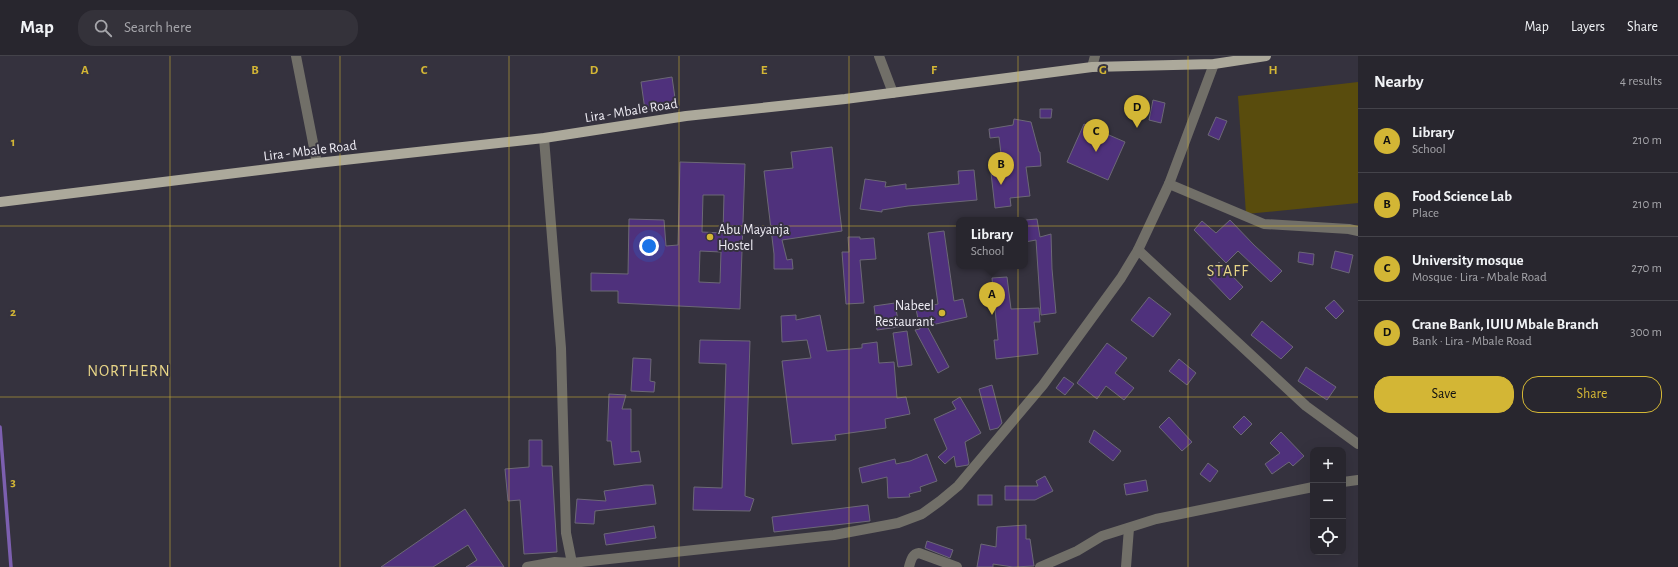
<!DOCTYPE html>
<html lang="en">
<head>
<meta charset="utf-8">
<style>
	:root { --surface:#28262e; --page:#34323a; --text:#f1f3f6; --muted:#a5a5aa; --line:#44434a; --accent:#d3b635 }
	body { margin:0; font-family:"Alegreya Sans",sans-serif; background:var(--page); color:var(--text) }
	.controls { position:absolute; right:12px; bottom:12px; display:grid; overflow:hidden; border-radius:8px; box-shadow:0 4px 16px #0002 }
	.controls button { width:36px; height:36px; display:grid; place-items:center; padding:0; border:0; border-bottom:1px solid var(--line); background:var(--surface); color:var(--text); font:20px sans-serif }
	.you { position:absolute; left:649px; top:190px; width:14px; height:14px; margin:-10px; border:3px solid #fff; border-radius:50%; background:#1a73e8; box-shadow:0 0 0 6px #1a73e833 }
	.badge { display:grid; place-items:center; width:26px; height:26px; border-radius:50%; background:var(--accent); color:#111; font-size:13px; font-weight:700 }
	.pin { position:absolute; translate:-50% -33px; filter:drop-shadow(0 1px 2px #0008) }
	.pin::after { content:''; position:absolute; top:21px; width:14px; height:12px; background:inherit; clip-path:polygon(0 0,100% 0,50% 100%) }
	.popup { position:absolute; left:956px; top:161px; width:72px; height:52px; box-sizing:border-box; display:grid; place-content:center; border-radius:8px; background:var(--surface); filter:drop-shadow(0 1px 3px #0005); font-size:13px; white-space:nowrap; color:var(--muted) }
	.popup b { font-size:15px; color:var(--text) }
	.popup::after { content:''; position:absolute; left:50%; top:100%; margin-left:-8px; border:8px solid transparent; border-top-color:var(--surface) }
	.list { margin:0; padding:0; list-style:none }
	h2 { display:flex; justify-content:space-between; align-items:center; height:52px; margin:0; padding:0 16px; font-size:17px }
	h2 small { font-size:13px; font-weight:400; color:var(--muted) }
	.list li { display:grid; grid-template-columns:26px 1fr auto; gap:12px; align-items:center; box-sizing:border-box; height:64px; padding:0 16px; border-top:1px solid var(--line) }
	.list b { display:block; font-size:15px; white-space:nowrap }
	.list p { margin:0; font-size:13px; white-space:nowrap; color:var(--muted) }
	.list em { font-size:13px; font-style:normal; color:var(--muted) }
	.actions { display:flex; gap:8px; padding:12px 16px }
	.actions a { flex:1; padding:9px 0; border:1px solid var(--accent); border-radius:16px; text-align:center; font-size:14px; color:var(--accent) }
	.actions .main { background:var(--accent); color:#111 }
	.icon { flex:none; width:22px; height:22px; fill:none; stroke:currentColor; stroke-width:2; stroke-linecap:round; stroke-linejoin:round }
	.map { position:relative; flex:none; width:1358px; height:511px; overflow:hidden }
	header { display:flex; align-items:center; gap:24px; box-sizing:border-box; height:56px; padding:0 20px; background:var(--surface); border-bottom:1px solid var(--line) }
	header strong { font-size:19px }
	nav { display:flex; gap:22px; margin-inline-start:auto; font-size:14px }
	.search { width:280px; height:36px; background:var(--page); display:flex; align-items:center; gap:10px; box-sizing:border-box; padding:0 14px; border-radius:16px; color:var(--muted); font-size:15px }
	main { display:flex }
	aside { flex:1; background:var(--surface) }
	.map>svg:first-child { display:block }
	.green { fill:#594c0d }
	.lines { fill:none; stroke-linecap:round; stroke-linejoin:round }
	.stream { stroke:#7c5faf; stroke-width:3.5 }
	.building { fill:#4f317c; stroke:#6c6876; fill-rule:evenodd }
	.minor { stroke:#716f68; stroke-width:10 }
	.major { stroke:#aca99b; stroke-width:10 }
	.grid { fill:none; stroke:#d3b635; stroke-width:1; stroke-opacity:0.55 }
	.poi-dot { fill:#d3b635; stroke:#35323e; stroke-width:1.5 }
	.labels { text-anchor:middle; stroke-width:4; stroke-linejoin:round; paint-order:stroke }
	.street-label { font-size:14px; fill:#eeecf4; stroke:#35323e }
	.poi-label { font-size:14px; fill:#eeecf4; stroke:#35323e; text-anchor:start }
	.quarter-label { font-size:16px; letter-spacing:1px; fill:#e8d587; stroke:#35323e }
	.grid-label { font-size:13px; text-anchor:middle; font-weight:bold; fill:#d3b635; stroke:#35323e; stroke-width:4; stroke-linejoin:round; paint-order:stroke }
</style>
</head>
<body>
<header>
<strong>Map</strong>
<div class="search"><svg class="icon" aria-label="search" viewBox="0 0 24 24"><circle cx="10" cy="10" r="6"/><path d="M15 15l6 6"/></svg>Search here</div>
<nav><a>Map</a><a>Layers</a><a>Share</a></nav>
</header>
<main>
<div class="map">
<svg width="1358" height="511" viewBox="0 0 1358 511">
	<rect width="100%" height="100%" fill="#35323e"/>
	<!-- green -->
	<polygon class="green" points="1358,26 1358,147 1246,158 1238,40"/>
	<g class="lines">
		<!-- stream -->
		<polyline class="stream" points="0,371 11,511"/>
	</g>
	<!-- building -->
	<g class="building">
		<polygon points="672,21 676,49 645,54 641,26"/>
		<polygon points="1153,44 1165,47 1161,67 1149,64"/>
		<polygon points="1040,53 1052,53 1051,62 1040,62"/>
		<polygon points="1216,61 1227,65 1219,84 1208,79"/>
		<polygon points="1014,63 1031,66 1039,96 1040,96 1041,110 1026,111 1030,140 1010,142 1011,150 995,152 990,108 1002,106 999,81 990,82 989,73 1013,69"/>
		<polygon points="1084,68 1125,86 1108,124 1067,106"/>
		<polygon points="832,91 842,175 782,184 787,204 792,203 793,213 774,213 774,198 764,115 793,112 791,96"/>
		<path d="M680 106 745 108 740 253 618 247V235H591V217L628 218 629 163 664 164 666 190 678 189ZM703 139H724L723 177 702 176ZM700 195 721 196 720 227 699 226Z"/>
		<polygon points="974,114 977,144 908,150 882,154 882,156 860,153 865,123 886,126 885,131 906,128 906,133 959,128 958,115"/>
		<polygon points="1037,163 1040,181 1051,178 1052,213 1056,257 1041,259 1036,184 1025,186 1025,164"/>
		<polygon points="1230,164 1254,189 1282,215 1271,226 1238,195 1226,207 1194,174 1202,165 1216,177"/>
		<polygon points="944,175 954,245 963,243 967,261 927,270 949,311 938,317 915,274 920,273 916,253 938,248 928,177"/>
		<polygon points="848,181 860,181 860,183 874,182 876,203 860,204 864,247 846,248 842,196 849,196"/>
		<polygon points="1335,195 1353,199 1349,217 1331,212"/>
		<polygon points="1299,196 1314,198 1313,209 1298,206"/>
		<polygon points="1219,206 1243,231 1230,244 1206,219"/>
		<polygon points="1007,221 1011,253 1039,252 1040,266 1034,266 1038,298 996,303 994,284 998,284 992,222"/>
		<polygon points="1149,241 1171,258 1153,281 1131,264"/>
		<polygon points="1334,244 1344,255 1336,263 1325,252"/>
		<polygon points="895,247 899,271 877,274 874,250"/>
		<polygon points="796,259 796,264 820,259 827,295 862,292 862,288 877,286 879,307 894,306 897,342 906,341 910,358 885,363 886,372 835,379 836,384 792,388 782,305 811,302 807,284 782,286 781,260"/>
		<polygon points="1262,265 1293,291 1281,303 1251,279"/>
		<polygon points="907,275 912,309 898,311 893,277"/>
		<polygon points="700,284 750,285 745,440 754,443 750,455 693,454 694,431 722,432 726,308 699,307"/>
		<polygon points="1107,287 1127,302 1115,317 1134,332 1124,344 1106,330 1097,343 1077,327"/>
		<polygon points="633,302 651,303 650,325 655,326 654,336 631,335"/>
		<polygon points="1179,303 1196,317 1187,329 1169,315"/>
		<polygon points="1306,311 1336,331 1327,344 1298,325"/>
		<polygon points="1064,321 1074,328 1065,339 1056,332"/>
		<polygon points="992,329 1002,367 998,372 990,374 979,333"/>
		<polygon points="609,338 626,339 622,353 631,353 631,396 639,395 641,406 614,409 611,385 607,385"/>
		<polygon points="960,341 981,377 965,386 969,407 968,409 956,411 954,400 945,408 938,401 947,393 934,363 956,353 952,346"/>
		<polygon points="1244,360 1252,368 1241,379 1233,371"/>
		<polygon points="1169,361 1192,386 1182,395 1159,371"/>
		<polygon points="1094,374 1121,395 1113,405 1089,386"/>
		<polygon points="1281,376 1304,400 1293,410 1289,406 1272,418 1265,408 1280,397 1270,387"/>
		<polygon points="529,384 542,384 542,410 552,410 557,496 524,498 520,444 508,445 505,413 529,411"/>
		<polygon points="927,398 937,425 920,431 921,435 909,438 910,441 888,442 887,421 862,427 859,412 895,403 896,408 910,405"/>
		<polygon points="1208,407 1218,415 1210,426 1200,418"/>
		<polygon points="1045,420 1053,435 1035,444 1005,444 1005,430 1038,430 1036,425"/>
		<polygon points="1146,424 1148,435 1126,439 1124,428"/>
		<polygon points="645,429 653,429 656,448 595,455 594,468 575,467 577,443 606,445 604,435"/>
		<rect x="978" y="439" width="14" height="10"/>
		<polygon points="868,449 870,465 774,476 772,461"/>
		<polygon points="465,453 504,511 466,511 477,504 468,489 433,511 381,511"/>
		<polygon points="1026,469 1026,483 1030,483 1034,510 1013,511 993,508 993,511 977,511 981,488 996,491 997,471"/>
		<polygon points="654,470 656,482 606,489 604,478"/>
		<polygon points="927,485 953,494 950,502 925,492"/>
	</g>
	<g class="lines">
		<!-- minor -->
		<g class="minor">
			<polyline points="296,0 317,107"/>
			<polyline points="879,0 893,37"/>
			<polyline points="1092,11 1095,0"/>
			<polyline points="544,82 561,292 566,477 572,507 834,479 898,467 922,458 940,445 958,430 1043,329 1121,222 1138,194 1169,128 1214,8"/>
			<polyline points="1169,128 1264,168 1349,173 1358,175"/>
			<polyline points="1138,194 1306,350 1358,388"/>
			<polyline points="1343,426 1358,424"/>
			<polyline points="527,511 555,506 572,507"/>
			<path d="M909 511C911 504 912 498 919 497L957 511"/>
			<polyline points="1040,511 1077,495 1102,480 1156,463 1313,431"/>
			<polyline points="1126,511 1129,472"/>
		</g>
		<!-- major -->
		<polyline class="major" points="0,146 317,107 544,82 686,60 845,43 1092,11 1214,8 1266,0"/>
	</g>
	<!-- grid -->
	<path class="grid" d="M170 0V511M340 0V511M509 0V511M679 0V511M849 0V511M1018 0V511M1188 0V511M0 170H1358M0 341H1358"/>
	<!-- markers -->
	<g class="poi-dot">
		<circle cx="710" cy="181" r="4"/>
		<circle cx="942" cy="257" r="4"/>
	</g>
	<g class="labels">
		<!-- street labels -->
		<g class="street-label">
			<text transform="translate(631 54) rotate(-9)" y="5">Lira - Mbale Road</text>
			<text transform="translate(310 94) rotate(-7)" y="5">Lira - Mbale Road</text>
		</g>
		<!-- poi labels -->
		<g class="poi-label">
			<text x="718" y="178">Abu Mayanja<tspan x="718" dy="16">Hostel</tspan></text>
			<text x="934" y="254" text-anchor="end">Nabeel<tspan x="934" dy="16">Restaurant</tspan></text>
		</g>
		<!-- quarter labels -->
		<g class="quarter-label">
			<text x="1228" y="220">STAFF</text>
			<text x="129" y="320">NORTHERN</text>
		</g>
	</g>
	<g class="grid-label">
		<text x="85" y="18">A</text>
		<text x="255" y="18">B</text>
		<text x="424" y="18">C</text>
		<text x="594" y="18">D</text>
		<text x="764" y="18">E</text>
		<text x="934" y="18">F</text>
		<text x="1103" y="18">G</text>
		<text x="1273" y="18">H</text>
		<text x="13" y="90">1</text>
		<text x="13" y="260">2</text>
		<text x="13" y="430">3</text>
	</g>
</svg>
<div class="controls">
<button>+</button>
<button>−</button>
<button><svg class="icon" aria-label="locate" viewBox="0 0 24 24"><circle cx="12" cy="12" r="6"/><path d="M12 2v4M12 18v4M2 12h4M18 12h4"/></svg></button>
</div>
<div class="you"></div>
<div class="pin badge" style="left:992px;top:259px">A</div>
<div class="popup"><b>Library</b>School</div>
<div class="pin badge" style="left:1001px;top:129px">B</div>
<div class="pin badge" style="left:1096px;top:96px">C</div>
<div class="pin badge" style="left:1137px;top:72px">D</div>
</div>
<aside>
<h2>Nearby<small>4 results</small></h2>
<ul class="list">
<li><span class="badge">A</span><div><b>Library</b><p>School</p></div><em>210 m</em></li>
<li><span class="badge">B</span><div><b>Food Science Lab</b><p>Place</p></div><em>210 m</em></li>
<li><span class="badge">C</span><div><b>University mosque</b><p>Mosque · Lira - Mbale Road</p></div><em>270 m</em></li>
<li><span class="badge">D</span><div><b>Crane Bank, IUIU Mbale Branch</b><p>Bank · Lira - Mbale Road</p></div><em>300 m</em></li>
</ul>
<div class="actions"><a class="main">Save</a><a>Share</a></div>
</aside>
</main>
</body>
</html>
